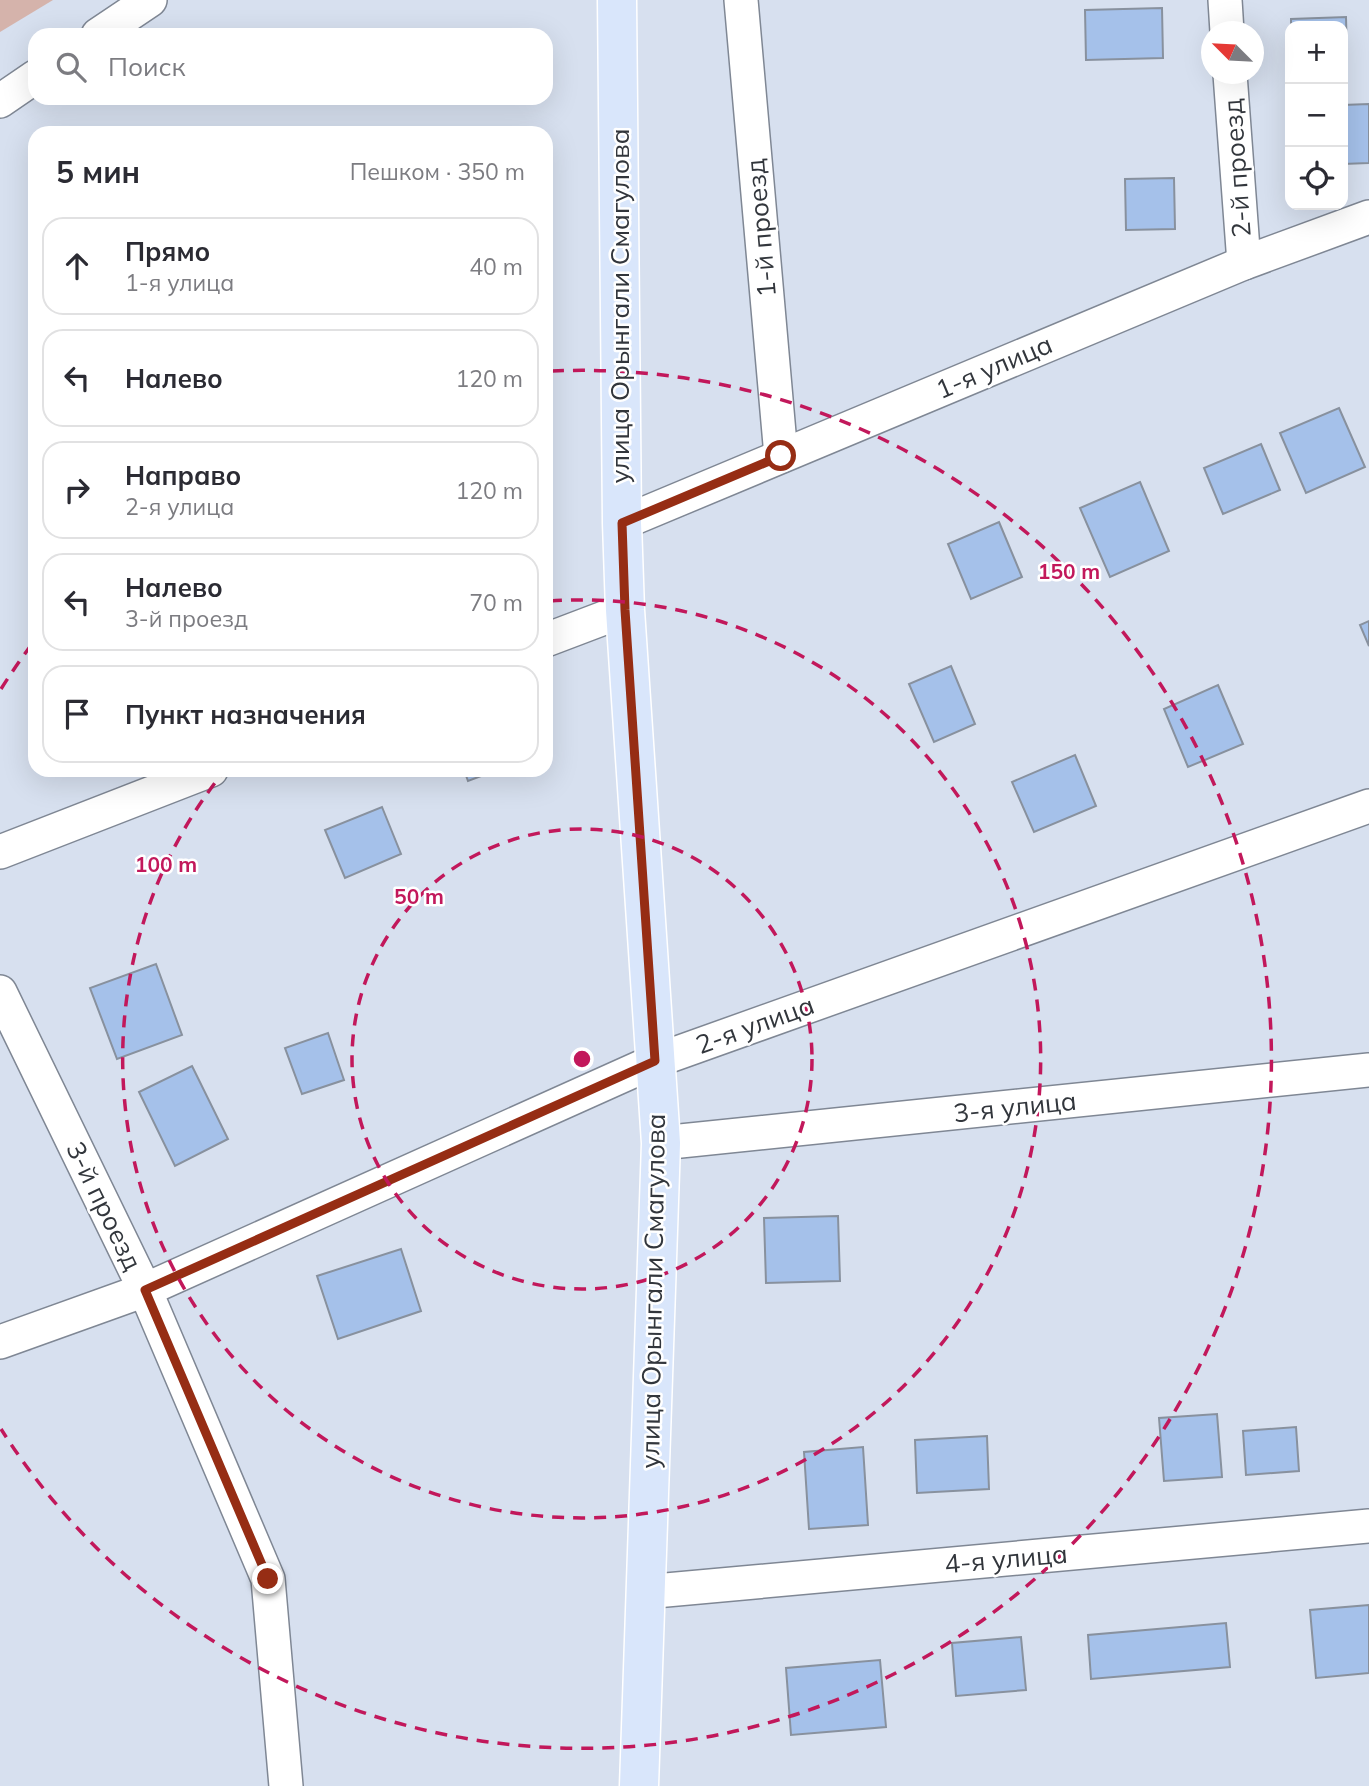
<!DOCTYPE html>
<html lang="ru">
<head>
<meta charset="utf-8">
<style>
	:root { --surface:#fff; --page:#f7f7f7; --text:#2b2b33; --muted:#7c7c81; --line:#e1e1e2 }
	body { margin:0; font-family:Mulish,sans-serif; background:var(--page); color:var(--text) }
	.controls { position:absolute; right:21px; top:21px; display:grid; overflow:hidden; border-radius:14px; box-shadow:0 7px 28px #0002 }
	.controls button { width:63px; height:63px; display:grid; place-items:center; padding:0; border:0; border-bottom:2px solid var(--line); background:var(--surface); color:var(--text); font:35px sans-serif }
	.compass { position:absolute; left:1201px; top:21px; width:63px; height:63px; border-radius:50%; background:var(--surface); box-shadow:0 7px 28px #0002; rotate:294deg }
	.stop { position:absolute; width:21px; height:21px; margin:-16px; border:5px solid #962d14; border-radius:50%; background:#fff }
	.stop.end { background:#962d14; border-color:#fff; box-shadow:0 2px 7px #0008 }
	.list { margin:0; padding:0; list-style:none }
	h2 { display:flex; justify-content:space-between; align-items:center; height:91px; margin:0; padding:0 28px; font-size:30px }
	h2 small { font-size:23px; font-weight:400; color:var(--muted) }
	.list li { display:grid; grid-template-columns:46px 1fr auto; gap:21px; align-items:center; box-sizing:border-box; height:98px; margin:0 14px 14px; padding:0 14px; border:2px solid var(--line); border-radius:21px }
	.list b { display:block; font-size:26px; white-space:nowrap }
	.list p { margin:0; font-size:23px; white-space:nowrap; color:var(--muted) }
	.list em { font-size:23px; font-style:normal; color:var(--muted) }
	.icon { flex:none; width:38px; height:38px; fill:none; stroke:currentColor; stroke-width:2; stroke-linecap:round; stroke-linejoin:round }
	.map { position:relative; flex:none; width:1369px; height:1786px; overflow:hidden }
	.search { position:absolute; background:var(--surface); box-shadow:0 7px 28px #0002; left:28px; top:28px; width:525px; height:77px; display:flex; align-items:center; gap:18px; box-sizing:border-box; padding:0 24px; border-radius:21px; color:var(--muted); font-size:26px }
	.panel { position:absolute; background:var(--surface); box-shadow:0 7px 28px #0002; left:28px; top:126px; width:525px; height:651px; border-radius:21px }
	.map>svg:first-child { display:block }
	.green { fill:#d5b3ab }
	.building { fill:#a5c1ea; stroke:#88919e; stroke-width:2 }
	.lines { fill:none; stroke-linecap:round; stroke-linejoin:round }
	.minor-casing { stroke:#7f8794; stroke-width:36 }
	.major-casing { stroke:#fff; stroke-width:41 }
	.minor { stroke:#fff; stroke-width:33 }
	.major { stroke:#d9e6fb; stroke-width:38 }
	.route { stroke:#962d14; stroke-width:9 }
	.ring { fill:none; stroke:#c2185b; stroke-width:3.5; stroke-dasharray:12 9 }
	.labels { text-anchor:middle; stroke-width:5; stroke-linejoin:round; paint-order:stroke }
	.street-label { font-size:26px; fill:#32363c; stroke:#fff }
	.centre { fill:#c2185b; stroke:#fff; stroke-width:3.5 }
	.ring-label { font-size:21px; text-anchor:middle; font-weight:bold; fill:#c2185b; stroke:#fff; stroke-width:5; stroke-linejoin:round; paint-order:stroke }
</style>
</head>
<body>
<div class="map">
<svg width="1369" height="1786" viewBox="0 0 1369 1786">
	<rect width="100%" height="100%" fill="#d7e0ef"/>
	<!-- green -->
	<polygon class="green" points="0,0 53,0 0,32"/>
	<!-- building -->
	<g class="building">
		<polygon points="1162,8 1163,58 1086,60 1085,10"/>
		<polygon points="1346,17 1347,58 1343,58 1343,26 1291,26 1291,19"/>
		<polygon points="1369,104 1369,163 1343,164 1343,105"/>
		<polygon points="1174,178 1175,229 1126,230 1125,179"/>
		<polygon points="1339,408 1365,467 1306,493 1280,433"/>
		<polygon points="1261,444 1280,490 1223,514 1204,468"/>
		<polygon points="1140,482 1169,551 1110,577 1080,508"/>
		<polygon points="999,522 1022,577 971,599 948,544"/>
		<polygon points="1369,621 1369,646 1360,625"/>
		<polygon points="951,666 975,724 934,742 909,684"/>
		<polygon points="1218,685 1243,744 1188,767 1164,709"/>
		<polygon points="1075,755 1096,806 1034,832 1012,782"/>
		<polygon points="464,770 497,770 468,781"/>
		<polygon points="382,807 401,854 345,878 325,830"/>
		<polygon points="156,964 182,1035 117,1059 90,988"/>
		<polygon points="328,1033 344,1080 302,1094 285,1048"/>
		<polygon points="192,1066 228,1139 175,1166 139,1092"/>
		<polygon points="838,1216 840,1281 766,1283 764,1218"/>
		<polygon points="401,1249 421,1311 338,1339 317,1276"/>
		<polygon points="1217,1414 1222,1477 1164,1481 1159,1418"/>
		<polygon points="1296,1427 1299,1471 1246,1475 1243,1431"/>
		<polygon points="987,1436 989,1489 917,1493 915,1440"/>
		<polygon points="863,1447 868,1525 809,1529 804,1452"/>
		<polygon points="1369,1605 1369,1673 1316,1678 1310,1610"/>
		<polygon points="1226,1623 1230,1667 1091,1679 1088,1635"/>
		<polygon points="1021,1637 1026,1690 956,1696 952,1643"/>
		<polygon points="880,1660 886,1727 791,1735 786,1668"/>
	</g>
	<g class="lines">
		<defs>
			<g id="minor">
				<polyline points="741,0 781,456"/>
				<polyline points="1225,0 1227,32"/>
				<polyline points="98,35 150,0"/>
				<polyline points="1230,74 1244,263"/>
				<polyline points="0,101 35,77"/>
				<polyline points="622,523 1244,263 1369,217"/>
				<polyline points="546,640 625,610"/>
				<polyline points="0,852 211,770"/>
				<polyline points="0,992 145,1290 268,1579 286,1786"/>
				<polyline points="661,1143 1369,1070"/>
				<polyline points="0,1342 145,1290 655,1061 1369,806"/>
				<polyline points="644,1592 1369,1526"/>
			</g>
			<polyline id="major" points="617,0 622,523 625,610 661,1143 639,1786"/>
		</defs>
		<!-- minor casing -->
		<use href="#minor" class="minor-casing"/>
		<!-- major casing -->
		<use href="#major" class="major-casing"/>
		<!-- minor -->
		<use href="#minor" class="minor"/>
		<!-- major -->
		<use href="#major" class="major"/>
	</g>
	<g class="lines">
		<!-- route -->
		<polyline class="route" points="268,1579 145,1290 655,1061 625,610 622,523 781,456"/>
	</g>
	<!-- distance rings -->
	<g class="ring">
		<circle cx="582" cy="1059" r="230"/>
		<path d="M550 601A459 459 0 1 1 225 770"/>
		<path d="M1 689A689 689 0 0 1 32 644M552 371A689 689 0 1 1 1 1429"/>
	</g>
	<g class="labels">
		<!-- street labels -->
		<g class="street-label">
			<text transform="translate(1237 168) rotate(-94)" y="9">2-й проезд</text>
			<text transform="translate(761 228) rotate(-95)" y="9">1-й проезд</text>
			<text transform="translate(620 306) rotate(-90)" y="9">улица Орынгали Смагулова</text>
			<text transform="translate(994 367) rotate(-23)" y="9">1-я улица</text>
			<text transform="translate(755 1025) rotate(-20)" y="9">2-я улица</text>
			<text transform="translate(1015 1107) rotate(-6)" y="9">3-я улица</text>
			<text transform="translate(104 1206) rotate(64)" y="9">3-й проезд</text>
			<text transform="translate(653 1291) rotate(-89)" y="9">улица Орынгали Смагулова</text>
			<text transform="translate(1006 1559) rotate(-5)" y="9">4-я улица</text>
		</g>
	</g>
	<circle cx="582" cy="1059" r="10" class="centre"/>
	<g class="ring-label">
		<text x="1069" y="579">150 m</text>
		<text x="166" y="872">100 m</text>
		<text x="419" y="904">50 m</text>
	</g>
</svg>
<div class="controls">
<button>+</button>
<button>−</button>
<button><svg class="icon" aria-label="locate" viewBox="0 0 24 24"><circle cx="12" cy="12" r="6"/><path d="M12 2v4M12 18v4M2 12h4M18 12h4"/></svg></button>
</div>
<svg class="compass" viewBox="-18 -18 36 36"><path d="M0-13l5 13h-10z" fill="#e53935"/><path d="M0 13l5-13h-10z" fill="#7c7c81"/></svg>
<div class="stop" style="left:781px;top:456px"></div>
<div class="stop end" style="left:268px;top:1579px"></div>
<div class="search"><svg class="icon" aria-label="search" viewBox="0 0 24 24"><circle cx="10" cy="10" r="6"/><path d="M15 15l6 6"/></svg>Поиск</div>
<section class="panel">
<h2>5 мин<small>Пешком · 350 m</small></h2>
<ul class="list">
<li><svg class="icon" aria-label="ahead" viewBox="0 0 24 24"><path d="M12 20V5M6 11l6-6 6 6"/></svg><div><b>Прямо</b><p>1-я улица</p></div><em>40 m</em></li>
<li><svg class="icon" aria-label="left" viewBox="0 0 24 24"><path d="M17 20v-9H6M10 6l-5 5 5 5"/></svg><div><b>Налево</b></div><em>120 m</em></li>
<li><svg class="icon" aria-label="right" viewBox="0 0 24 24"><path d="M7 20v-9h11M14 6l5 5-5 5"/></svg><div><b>Направо</b><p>2-я улица</p></div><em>120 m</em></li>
<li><svg class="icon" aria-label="left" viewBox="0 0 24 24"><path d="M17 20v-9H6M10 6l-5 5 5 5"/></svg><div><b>Налево</b><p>3-й проезд</p></div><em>70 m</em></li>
<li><svg class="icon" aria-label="arrive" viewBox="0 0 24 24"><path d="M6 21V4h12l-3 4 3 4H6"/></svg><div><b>Пункт назначения</b></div></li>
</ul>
</section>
</div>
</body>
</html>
